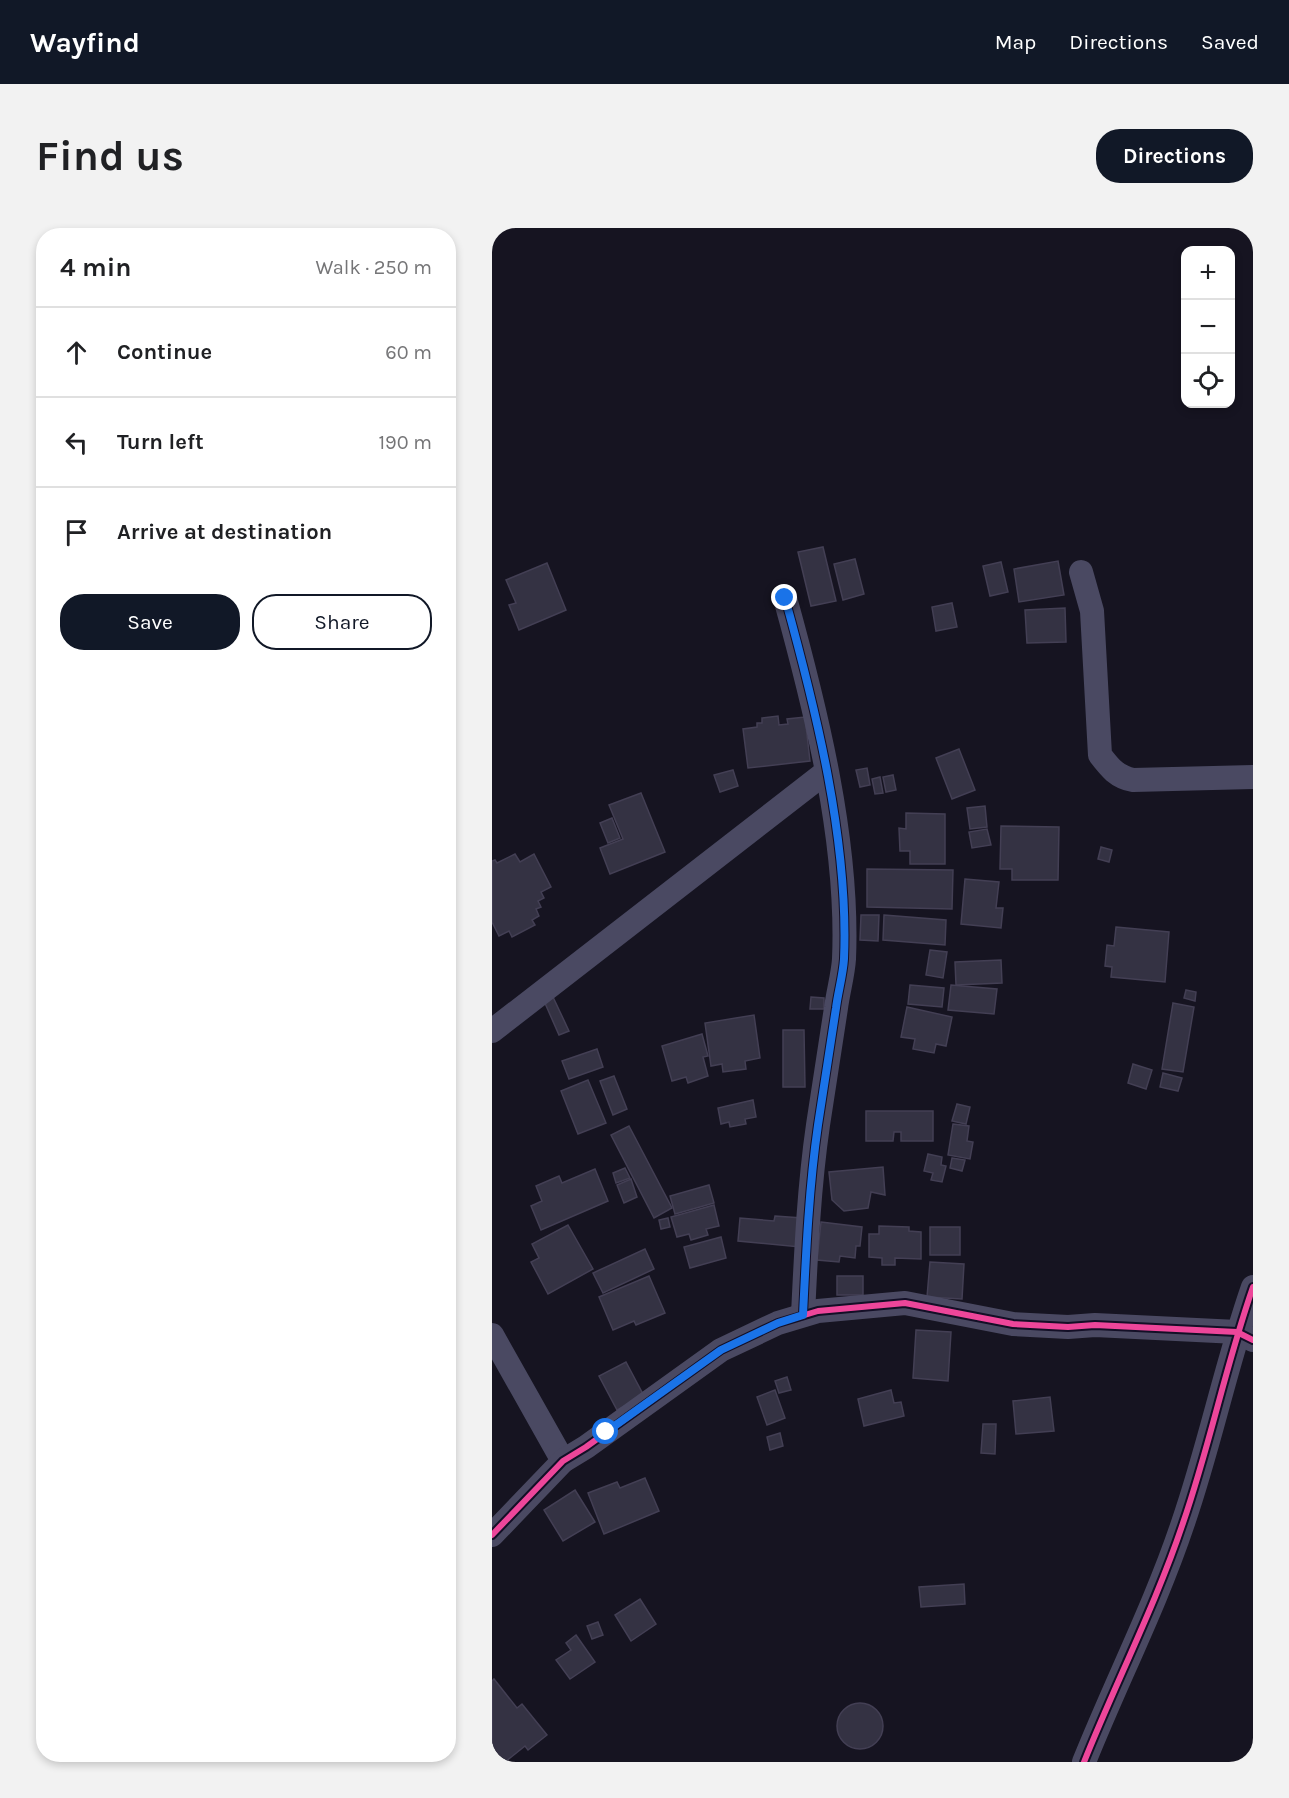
<!DOCTYPE html>
<html lang="en">
<head>
<meta charset="utf-8">
<style>
	:root { --surface:#fff; --page:#f2f2f2; --text:#202124; --muted:#757577; --line:#e0e0e0; --accent:#111827 }
	body { margin:0; font-family:Karla,sans-serif; background:var(--page); color:var(--text) }
	.controls { position:absolute; right:18px; top:18px; display:grid; overflow:hidden; border-radius:12px; box-shadow:0 3px 9px #0003 }
	.controls button { width:54px; height:54px; display:grid; place-items:center; padding:0; border:0; border-bottom:2px solid var(--line); background:var(--surface); color:var(--text); font:30px sans-serif }
	.stop { position:absolute; width:18px; height:18px; margin:-14px; border:4px solid #1a73e8; border-radius:50%; background:#fff }
	.stop.end { background:#1a73e8; border-color:#fff; box-shadow:0 2px 6px #0008 }
	.list { margin:0; padding:0; list-style:none }
	h2 { display:flex; justify-content:space-between; align-items:center; height:78px; margin:0; padding:0 24px; font-size:26px }
	h2 small { font-size:20px; font-weight:400; color:var(--muted) }
	.list li { display:grid; grid-template-columns:39px 1fr auto; gap:18px; align-items:center; box-sizing:border-box; height:90px; padding:0 24px; border-top:2px solid var(--line) }
	.list b { display:block; font-size:22px; white-space:nowrap }
	.list em { font-size:20px; font-style:normal; color:var(--muted) }
	.actions { display:flex; gap:12px; padding:18px 24px }
	.actions a { flex:1; padding:14px 0; border:2px solid var(--accent); border-radius:24px; text-align:center; font-size:21px; color:var(--accent) }
	.actions .main { background:var(--accent); color:#fff }
	.icon { flex:none; width:33px; height:33px; fill:none; stroke:currentColor; stroke-width:2; stroke-linecap:round; stroke-linejoin:round }
	.map { position:relative; flex:none; width:761px; height:1534px; overflow:hidden; border-radius:24px }
	header { display:flex; align-items:center; gap:36px; box-sizing:border-box; height:84px; padding:0 30px; background:var(--accent); color:#fff }
	header strong { font-size:28px }
	nav { display:flex; gap:33px; margin-inline-start:auto; font-size:21px }
	.intro { display:flex; align-items:center; justify-content:space-between; box-sizing:border-box; height:144px; padding:0 36px }
	h1 { margin:0; font-size:42px }
	.button { padding:15px 27px; border-radius:24px; background:var(--accent); color:#fff; font-size:21px; font-weight:700 }
	main { display:flex; gap:36px; padding:0 36px }
	aside { flex:1; background:var(--surface); border-radius:24px; box-shadow:0 3px 9px #0003 }
	.map>svg:first-child { display:block }
	.building { fill:#343243; stroke:#433f54; stroke-width:1.5 }
	.lines { fill:none; stroke-linecap:round; stroke-linejoin:round }
	.minor { stroke:#4a4962; stroke-width:24 }
	.cycleway-casing { stroke:#130f26; stroke-width:10 }
	.cycleway { stroke:#ed469a; stroke-width:6 }
	.route { stroke:#1a73e8; stroke-width:8 }
</style>
</head>
<body>
<header>
<strong>Wayfind</strong>
<nav><a>Map</a><a>Directions</a><a>Saved</a></nav>
</header>
<div class="intro"><h1>Find us</h1><a class="button">Directions</a></div>
<main>
<aside>
<h2>4 min<small>Walk · 250 m</small></h2>
<ul class="list">
<li><svg class="icon" aria-label="ahead" viewBox="0 0 24 24"><path d="M12 20V5M6 11l6-6 6 6"/></svg><div><b>Continue</b></div><em>60 m</em></li>
<li><svg class="icon" aria-label="left" viewBox="0 0 24 24"><path d="M17 20v-9H6M10 6l-5 5 5 5"/></svg><div><b>Turn left</b></div><em>190 m</em></li>
<li><svg class="icon" aria-label="arrive" viewBox="0 0 24 24"><path d="M6 21V4h12l-3 4 3 4H6"/></svg><div><b>Arrive at destination</b></div></li>
</ul>
<div class="actions"><a class="main">Save</a><a>Share</a></div>
</aside>
<div class="map">
<svg width="761" height="1534" viewBox="0 0 761 1534">
	<rect width="100%" height="100%" fill="#161421"/>
	<!-- building -->
	<g class="building">
		<polygon points="331,319 344,373 319,378 306,324"/>
		<polygon points="363,331 372,366 351,372 342,336"/>
		<polygon points="566,333 572,367 527,374 522,341"/>
		<polygon points="509,334 516,364 498,368 491,338"/>
		<polygon points="55,335 74,382 27,402 17,377 24,375 14,352"/>
		<polygon points="460,375 465,399 444,403 440,379"/>
		<polygon points="573,380 574,414 535,415 533,382"/>
		<polygon points="286,488 287,497 296,496 295,491 313,489 318,533 256,540 251,501 265,499 265,495 270,495 270,490"/>
		<polygon points="467,521 483,562 460,571 444,530"/>
		<polygon points="375,540 378,557 368,559 364,542"/>
		<polygon points="241,542 246,558 228,564 222,547"/>
		<polygon points="401,547 404,562 394,564 391,549"/>
		<polygon points="388,549 391,565 383,566 380,551"/>
		<polygon points="149,565 173,624 118,646 108,620 131,611 117,577"/>
		<polygon points="493,578 495,599 478,601 475,580"/>
		<polygon points="414,585 453,586 453,636 418,636 418,623 408,623 407,600 414,601"/>
		<polygon points="120,590 128,610 116,615 108,595"/>
		<polygon points="509,598 567,599 566,652 520,652 520,641 508,641"/>
		<polygon points="495,601 499,617 480,620 477,604"/>
		<polygon points="609,619 620,622 617,634 606,631"/>
		<polygon points="23,626 28,634 42,626 59,659 49,664 52,670 46,673 49,679 44,681 47,688 40,692 43,697 20,709 17,703 7,708 0,694 0,633 3,632 5,635"/>
		<polygon points="375,641 461,642 460,681 375,679"/>
		<polygon points="473,651 507,654 504,680 511,680 509,700 469,696"/>
		<polygon points="369,687 387,687 386,713 368,712"/>
		<polygon points="392,687 454,692 453,717 391,712"/>
		<polygon points="624,699 677,704 673,754 619,749 620,739 613,738 615,717 622,718"/>
		<polygon points="438,722 455,724 451,750 434,747"/>
		<polygon points="509,732 510,755 464,757 463,734"/>
		<polygon points="418,757 452,760 450,779 416,776"/>
		<polygon points="459,757 505,761 502,786 456,782"/>
		<polygon points="694,762 704,764 703,773 692,770"/>
		<polygon points="61,769 77,803 67,807 52,773"/>
		<polygon points="319,769 332,770 332,781 318,781"/>
		<polygon points="681,775 702,779 691,844 670,841"/>
		<polygon points="415,779 460,789 454,818 444,816 442,825 421,821 423,811 409,809"/>
		<polygon points="262,787 268,830 253,833 254,841 231,844 230,836 219,838 213,795"/>
		<polygon points="291,802 312,802 313,859 291,859"/>
		<polygon points="210,806 216,828 211,829 216,848 196,855 194,849 180,853 170,818"/>
		<polygon points="105,821 111,839 77,851 70,833"/>
		<polygon points="641,836 660,842 654,861 636,855"/>
		<polygon points="671,845 690,850 686,863 668,859"/>
		<polygon points="122,848 135,881 121,887 108,853"/>
		<polygon points="96,852 114,895 86,906 69,863"/>
		<polygon points="261,872 264,889 253,891 254,896 238,899 237,894 229,896 226,880"/>
		<polygon points="465,876 478,879 474,896 460,893"/>
		<polygon points="374,883 441,883 441,913 409,913 409,904 402,904 401,913 374,913"/>
		<polygon points="461,896 477,898 475,913 481,914 478,931 456,927"/>
		<polygon points="137,898 180,980 162,990 119,907"/>
		<polygon points="436,926 450,929 449,937 454,938 450,954 439,952 441,945 432,943"/>
		<polygon points="460,930 473,932 470,943 458,940"/>
		<polygon points="391,939 393,967 379,964 376,980 352,983 340,972 337,944"/>
		<polygon points="133,940 138,950 124,955 121,945"/>
		<polygon points="103,941 116,973 49,1002 39,978 50,973 44,958 67,948 70,955"/>
		<polygon points="139,951 145,969 132,975 125,957"/>
		<polygon points="217,957 222,975 183,986 178,968"/>
		<polygon points="222,977 227,998 214,1001 216,1007 199,1012 197,1006 185,1009 179,989"/>
		<polygon points="283,988 310,990 308,1019 246,1013 248,990 282,993"/>
		<polygon points="176,990 178,999 169,1001 167,992"/>
		<polygon points="329,994 370,999 368,1018 364,1018 363,1030 348,1028 347,1034 325,1032"/>
		<polygon points="76,997 101,1041 56,1066 39,1034 47,1030 40,1016"/>
		<polygon points="387,998 417,999 417,1003 429,1004 429,1031 403,1030 403,1037 390,1037 390,1030 377,1029 377,1006 387,1006"/>
		<rect x="438" y="999" width="30" height="28"/>
		<polygon points="229,1009 234,1030 198,1040 192,1019"/>
		<polygon points="153,1021 162,1041 111,1065 101,1045"/>
		<polygon points="438,1034 472,1036 470,1071 435,1069"/>
		<polygon points="157,1048 173,1085 144,1097 142,1093 121,1102 107,1069"/>
		<rect x="345" y="1048" width="26" height="19"/>
		<polygon points="424,1102 459,1104 456,1153 421,1150"/>
		<polygon points="134,1134 152,1168 125,1182 107,1148"/>
		<polygon points="295,1149 299,1162 287,1165 283,1153"/>
		<polygon points="283,1162 293,1190 275,1197 265,1169"/>
		<polygon points="399,1162 402,1175 409,1174 412,1188 372,1198 366,1171"/>
		<polygon points="558,1169 562,1203 524,1206 521,1173"/>
		<polygon points="491,1196 504,1196 503,1226 489,1225"/>
		<polygon points="288,1205 291,1218 278,1222 275,1209"/>
		<polygon points="153,1250 167,1283 112,1306 96,1265 125,1254 128,1260"/>
		<polygon points="83,1262 103,1294 71,1313 52,1282"/>
		<polygon points="472,1356 473,1376 429,1379 427,1359"/>
		<polygon points="148,1371 164,1396 139,1413 123,1387"/>
		<polygon points="106,1394 111,1407 100,1411 95,1398"/>
		<polygon points="84,1407 103,1434 78,1451 64,1432 79,1422 74,1415"/>
		<polygon points="2,1451 25,1480 30,1476 55,1507 36,1522 33,1518 13,1534 0,1534 0,1453"/>
		<circle cx="368" cy="1498" r="23"/>
	</g>
	<g class="lines">
		<!-- minor -->
		<g class="minor">
			<path d="M589 344 600 383 608 527C618 540 625 549 641 552L761 549"/>
			<path d="M293 370C324 482 357 614 352 731 351 747 346 764 344 780 338 819 332 858 326 897 317 959 314 1024 311 1087"/>
			<polyline points="0,803 334,544"/>
			<polyline points="0,1107 71,1233"/>
			<polyline points="0,1307 71,1233 94,1219 229,1122 286,1095 326,1083 413,1075 521,1096 576,1099 603,1097 745,1104 761,1112"/>
			<path d="M592 1534C624 1454 664 1376 691 1295 718 1217 734 1136 761 1059"/>
		</g>
		<defs>
			<g id="cycleway">
				<path d="M293 370C324 482 357 614 352 731 351 747 346 764 344 780 338 819 332 858 326 897 317 959 314 1024 311 1087"/>
				<polyline points="0,1307 71,1233 94,1219 229,1122 286,1095 326,1083 413,1075 521,1096 576,1099 603,1097 745,1104 761,1112"/>
				<path d="M592 1534C624 1454 664 1376 691 1295 718 1217 734 1136 761 1059"/>
			</g>
		</defs>
		<!-- cycleway casing -->
		<use href="#cycleway" class="cycleway-casing"/>
		<!-- cycleway -->
		<use href="#cycleway" class="cycleway"/>
	</g>
	<g class="lines">
		<!-- route -->
		<path class="route" d="M114 1204 229 1122 286 1095 311 1087C314 1024 317 959 326 897 332 858 338 819 344 780 346 764 351 747 352 731 357 614 324 482 293 370"/>
	</g>
</svg>
<div class="controls">
<button>+</button>
<button>−</button>
<button><svg class="icon" aria-label="locate" viewBox="0 0 24 24"><circle cx="12" cy="12" r="6"/><path d="M12 2v4M12 18v4M2 12h4M18 12h4"/></svg></button>
</div>
<div class="stop" style="left:114px;top:1204px"></div>
<div class="stop end" style="left:293px;top:370px"></div>
</div>
</main>
</body>
</html>
